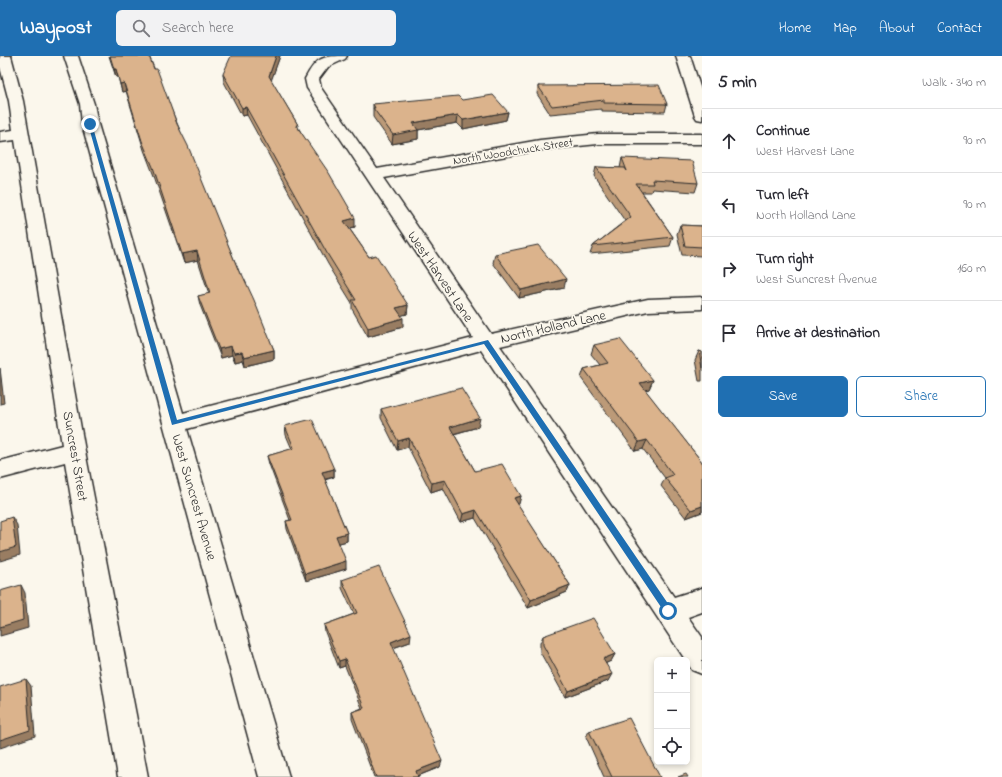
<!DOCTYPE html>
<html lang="en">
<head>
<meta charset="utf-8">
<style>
	:root { --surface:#fff; --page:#f2f2f3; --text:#2b2b33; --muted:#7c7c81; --line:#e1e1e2; --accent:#1f6fb2 }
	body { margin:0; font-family:"Indie Flower",sans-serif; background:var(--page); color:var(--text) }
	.controls { position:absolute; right:12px; bottom:12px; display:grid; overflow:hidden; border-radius:6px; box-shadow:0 2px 6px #0003 }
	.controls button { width:36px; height:36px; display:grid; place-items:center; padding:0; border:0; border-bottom:1px solid var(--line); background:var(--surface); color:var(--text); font:20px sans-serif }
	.stop { position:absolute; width:12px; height:12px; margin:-9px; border:3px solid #1f6fb2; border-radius:50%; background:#fff }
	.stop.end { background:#1f6fb2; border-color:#fff; box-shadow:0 1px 4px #0008 }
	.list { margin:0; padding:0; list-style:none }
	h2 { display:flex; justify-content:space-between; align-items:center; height:52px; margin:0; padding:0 16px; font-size:17px }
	h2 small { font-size:13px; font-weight:400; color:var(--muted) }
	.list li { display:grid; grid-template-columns:26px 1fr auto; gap:12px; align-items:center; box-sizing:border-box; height:64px; padding:0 16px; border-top:1px solid var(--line) }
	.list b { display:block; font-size:15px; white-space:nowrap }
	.list p { margin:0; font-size:13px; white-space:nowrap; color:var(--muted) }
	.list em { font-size:13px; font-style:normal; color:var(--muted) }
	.actions { display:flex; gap:8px; padding:12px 16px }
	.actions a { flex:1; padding:9px 0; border:1px solid var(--accent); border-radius:6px; text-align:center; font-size:14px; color:var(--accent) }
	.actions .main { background:var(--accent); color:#fff }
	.icon { flex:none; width:22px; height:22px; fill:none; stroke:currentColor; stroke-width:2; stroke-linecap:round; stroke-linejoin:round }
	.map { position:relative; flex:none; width:702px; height:721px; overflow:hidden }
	header { display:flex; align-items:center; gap:24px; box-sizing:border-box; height:56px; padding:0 20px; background:var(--accent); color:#fff }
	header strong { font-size:19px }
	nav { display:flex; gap:22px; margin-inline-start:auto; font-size:14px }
	.search { width:280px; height:36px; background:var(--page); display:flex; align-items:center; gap:10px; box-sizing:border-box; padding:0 14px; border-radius:6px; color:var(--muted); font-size:15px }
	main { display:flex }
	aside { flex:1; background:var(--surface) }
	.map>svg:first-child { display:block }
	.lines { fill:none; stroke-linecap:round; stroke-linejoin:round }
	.minor-casing { stroke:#2b2b2b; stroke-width:3 }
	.minor { fill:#fbf7ec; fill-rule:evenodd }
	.wall { fill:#bc9a78; stroke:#2b2b2b }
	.shaded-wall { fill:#997d62; stroke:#2b2b2b }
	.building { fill:#dbb38c; stroke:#2b2b2b }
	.route { fill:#1f6fb2 }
	.labels { text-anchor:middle; stroke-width:3.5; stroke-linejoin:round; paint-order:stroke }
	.far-street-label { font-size:12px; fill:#2b2b2b; stroke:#fbf7ec }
	.street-label { font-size:14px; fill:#2b2b2b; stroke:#fbf7ec }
</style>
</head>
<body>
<header>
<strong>Waypost</strong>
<div class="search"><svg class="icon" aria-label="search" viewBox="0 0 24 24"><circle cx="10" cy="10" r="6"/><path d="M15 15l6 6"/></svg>Search here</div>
<nav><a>Home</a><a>Map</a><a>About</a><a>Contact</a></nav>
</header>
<main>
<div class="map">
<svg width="702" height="721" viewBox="0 0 702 721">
	<rect width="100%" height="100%" fill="#fbf7ec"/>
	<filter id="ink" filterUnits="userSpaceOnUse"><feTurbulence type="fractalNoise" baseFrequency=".025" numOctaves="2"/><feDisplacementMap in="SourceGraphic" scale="8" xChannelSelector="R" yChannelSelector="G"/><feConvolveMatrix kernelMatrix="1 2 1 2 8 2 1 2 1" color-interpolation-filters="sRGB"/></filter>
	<g filter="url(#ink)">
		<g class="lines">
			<defs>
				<g id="minor">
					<polygon points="0,0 11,0 23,45 85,395 148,721 118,721 65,406 0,423 0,405 62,389 15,84 0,86 0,76 13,74 9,45 0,11"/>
					<path d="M64 0H78L94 48 98 68 183 357 473 282 307 32 305 23C317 0 323 0 347 0L345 3 328 11 319 23 321 32 377 113 540 84 598 78H702V88H598L540 94 384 122 491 278 648 243 702 241V253L648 255 500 290 674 541 702 532V556L688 561 702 581V618L692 614 481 294 187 373 289 721H259L82 68 80 48Z"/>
					<polygon points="676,0 690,0 702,37 702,64 697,63 695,60"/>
				</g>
			</defs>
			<!-- minor casing -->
			<use href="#minor" class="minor-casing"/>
			<!-- minor -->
			<use href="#minor" class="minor"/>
		</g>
		<!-- wall -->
		<g class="wall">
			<polygon points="109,0 149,0 240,218 274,294 274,303 245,310 243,304 235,306 232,299 221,302 200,249 198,240 209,238 198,204 184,207 154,120 144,94 126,35 122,36 118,21 116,21"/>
			<polygon points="280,0 271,24 298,69 298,71 355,171 349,172 369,201 408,249 407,258 401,259 403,271 368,281 352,253 352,247 328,208 247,59 242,60 224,26 223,18"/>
			<polygon points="538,30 667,48 665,56 602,55 602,53 550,58 537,38"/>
			<polygon points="373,48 508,56 506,64 463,73 457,67 418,74 418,83 392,88 373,61"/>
			<polygon points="622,102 698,127 695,136 652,133 651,136 642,136 673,181 670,190 590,198 593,190 625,165 594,120 596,111 620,112"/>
			<polygon points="680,169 702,170 702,200 682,199 677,178"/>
			<polygon points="495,198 564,232 519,242 493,207"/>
			<polygon points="594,289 653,324 649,333 645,334 702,406 702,456 686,462 661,430 665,422 643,393 635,395 581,322 584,313 600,309 591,298"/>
			<polygon points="699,295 702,296 702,325 699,325 695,304"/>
			<polygon points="381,353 478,371 454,378 475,415 521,440 518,449 570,529 567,536 528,552 475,462 461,466 443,432 431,436 408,391 397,394 381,362"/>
			<polygon points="285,370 334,413 334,421 325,424 347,477 347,485 339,487 346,513 306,525 287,473 286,465 290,464 269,408 267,400 292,393 286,379"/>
			<polygon points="342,524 410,586 393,592 440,711 418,720 418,721 374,721 352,663 352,656 362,652 345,610 339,612 325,576 324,569 354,558 342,532"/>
			<polygon points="543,580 615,598 611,605 606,607 608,625 565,641 540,596 540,587"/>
			<polygon points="589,675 660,721 604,721 586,681"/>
		</g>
		<!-- shaded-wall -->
		<g class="shaded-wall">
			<polygon points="276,0 280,0 270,28 269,20"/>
			<polygon points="114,13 116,13 118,21 116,21"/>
			<polygon points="124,27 126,35 122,36 120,28"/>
			<polygon points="246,51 247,59 242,60 242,52"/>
			<polygon points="508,56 506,64 463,73 463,64"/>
			<polygon points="458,59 457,67 418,74 418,83 392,88 393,79 413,67"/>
			<polygon points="355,162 355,171 344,173 344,165"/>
			<polygon points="197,195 198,204 184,207 182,198"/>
			<polygon points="566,223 564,232 519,242 521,234"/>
			<polygon points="408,249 407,258 396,261 396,252"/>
			<polygon points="403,262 403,271 368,281 368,272"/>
			<polygon points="231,290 232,299 221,302 219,293"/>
			<polygon points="274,294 274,303 245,310 244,301"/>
			<polygon points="242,296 243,304 235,306 234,297"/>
			<polygon points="0,312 4,347 0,348"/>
			<polygon points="653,324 649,333 636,336 640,327"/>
			<polygon points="480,362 478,371 449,379 450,371"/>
			<polygon points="409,382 408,391 397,394 398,385"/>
			<polygon points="647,384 643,393 635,395 639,386"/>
			<polygon points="334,413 334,421 322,424 322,416"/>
			<polygon points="445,424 443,432 431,436 432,427"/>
			<polygon points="521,440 519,448 512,451 514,442"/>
			<polygon points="702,450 702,456 686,462 691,454"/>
			<polygon points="476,454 475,462 461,466 463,458"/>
			<polygon points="12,461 17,469 20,499 0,505 0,496"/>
			<polygon points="347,477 347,485 336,488 336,480"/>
			<polygon points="346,505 346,513 306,525 305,518"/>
			<polygon points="21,529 25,537 28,572 0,580 0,571"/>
			<polygon points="570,529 567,536 528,552 531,544"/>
			<polygon points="411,578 410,586 390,593 391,586"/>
			<polygon points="615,598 611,605 600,610 603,603"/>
			<polygon points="345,603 345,610 339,612 339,605"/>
			<polygon points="612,618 608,625 565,641 568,635"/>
			<polygon points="26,623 31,630 35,680 0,692 0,684"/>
			<polygon points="442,705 440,711 415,721 416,715"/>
		</g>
		<!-- building -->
		<g class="building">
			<polygon points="110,0 149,0 154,13 157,13 177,68 188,90 240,218 242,218 254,244 274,294 244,301 242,296 234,297 231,290 219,293 198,240 210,237 197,195 182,198 153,111 142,85 124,27 120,28 116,13 114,13"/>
			<polygon points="231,0 276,0 269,20 298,69 296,69 329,117 355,162 344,165 369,201 376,199 408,249 396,252 403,262 368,272 352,244 356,244 328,199 246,51 242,52 223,18"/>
			<polygon points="659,29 667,48 604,47 604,44 552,50 538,30"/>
			<polygon points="493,39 508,56 463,64 458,59 413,67 418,74 393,79 373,52 375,52 373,48 458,40 462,44"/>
			<polygon points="622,102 692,105 698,127 652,124 653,128 636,128 673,181 593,190 631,161 596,111 625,112 627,115"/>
			<polygon points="680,169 702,170 702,191 685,190"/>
			<polygon points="538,189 566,223 521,234 495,198"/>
			<polygon points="620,283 653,324 640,327 702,406 702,450 691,454 665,422 673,419 647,384 639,386 584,313 608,307 594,289"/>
			<polygon points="699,295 702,296 702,312"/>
			<polygon points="461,332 480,362 450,371 475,415 502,408 521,440 514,442 570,529 531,544 476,454 463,458 445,424 432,427 409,382 398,385 381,353"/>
			<polygon points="312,363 334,413 322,416 347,477 336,480 346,505 305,518 286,465 292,464 267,400 294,392 285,370"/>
			<polygon points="12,461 16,491 0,496 0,465"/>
			<polygon points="379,511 411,578 391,586 442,705 416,715 418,721 376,721 352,656 364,652 345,603 339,605 324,569 357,557 342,524"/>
			<polygon points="21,529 23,564 0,571 0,535"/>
			<polygon points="593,562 615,598 603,603 612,618 568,635 543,589 543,580"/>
			<polygon points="26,623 30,674 0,684 0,631"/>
			<polygon points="629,662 660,721 612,721 589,675"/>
			<polygon points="686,718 688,721 678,721"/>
		</g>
	</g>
	<!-- route -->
	<polygon class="route" points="90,66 92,68 177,364 488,284 671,552 671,557 665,557 484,288 172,369 88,68"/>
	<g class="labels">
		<!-- far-street labels -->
		<g class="far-street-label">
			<text transform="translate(513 95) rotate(-9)" y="4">North Woodchuck Street</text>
		</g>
		<!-- street labels -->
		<g class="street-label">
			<text transform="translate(441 220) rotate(56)" y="5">West Harvest Lane</text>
			<text transform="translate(553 270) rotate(-13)" y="5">North Holland Lane</text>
			<text transform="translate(76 400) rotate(80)" y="5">Suncrest Street</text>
			<text transform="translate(195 441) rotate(74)" y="5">West Suncrest Avenue</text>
		</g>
	</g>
</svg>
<div class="controls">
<button>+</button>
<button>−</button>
<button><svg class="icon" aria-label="locate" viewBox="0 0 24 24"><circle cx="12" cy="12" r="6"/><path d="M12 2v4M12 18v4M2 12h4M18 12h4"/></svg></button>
</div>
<div class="stop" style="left:668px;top:555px"></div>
<div class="stop end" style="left:90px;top:68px"></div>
</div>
<aside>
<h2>5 min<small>Walk · 340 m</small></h2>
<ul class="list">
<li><svg class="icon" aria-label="ahead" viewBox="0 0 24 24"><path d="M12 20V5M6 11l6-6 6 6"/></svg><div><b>Continue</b><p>West Harvest Lane</p></div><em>90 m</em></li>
<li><svg class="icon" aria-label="left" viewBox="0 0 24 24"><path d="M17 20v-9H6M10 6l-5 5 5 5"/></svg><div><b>Turn left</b><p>North Holland Lane</p></div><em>90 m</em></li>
<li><svg class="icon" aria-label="right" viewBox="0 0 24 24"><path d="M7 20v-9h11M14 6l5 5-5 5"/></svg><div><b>Turn right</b><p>West Suncrest Avenue</p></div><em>160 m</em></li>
<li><svg class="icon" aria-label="arrive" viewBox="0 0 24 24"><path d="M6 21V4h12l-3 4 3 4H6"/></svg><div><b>Arrive at destination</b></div></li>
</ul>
<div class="actions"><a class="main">Save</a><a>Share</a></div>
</aside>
</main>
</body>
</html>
